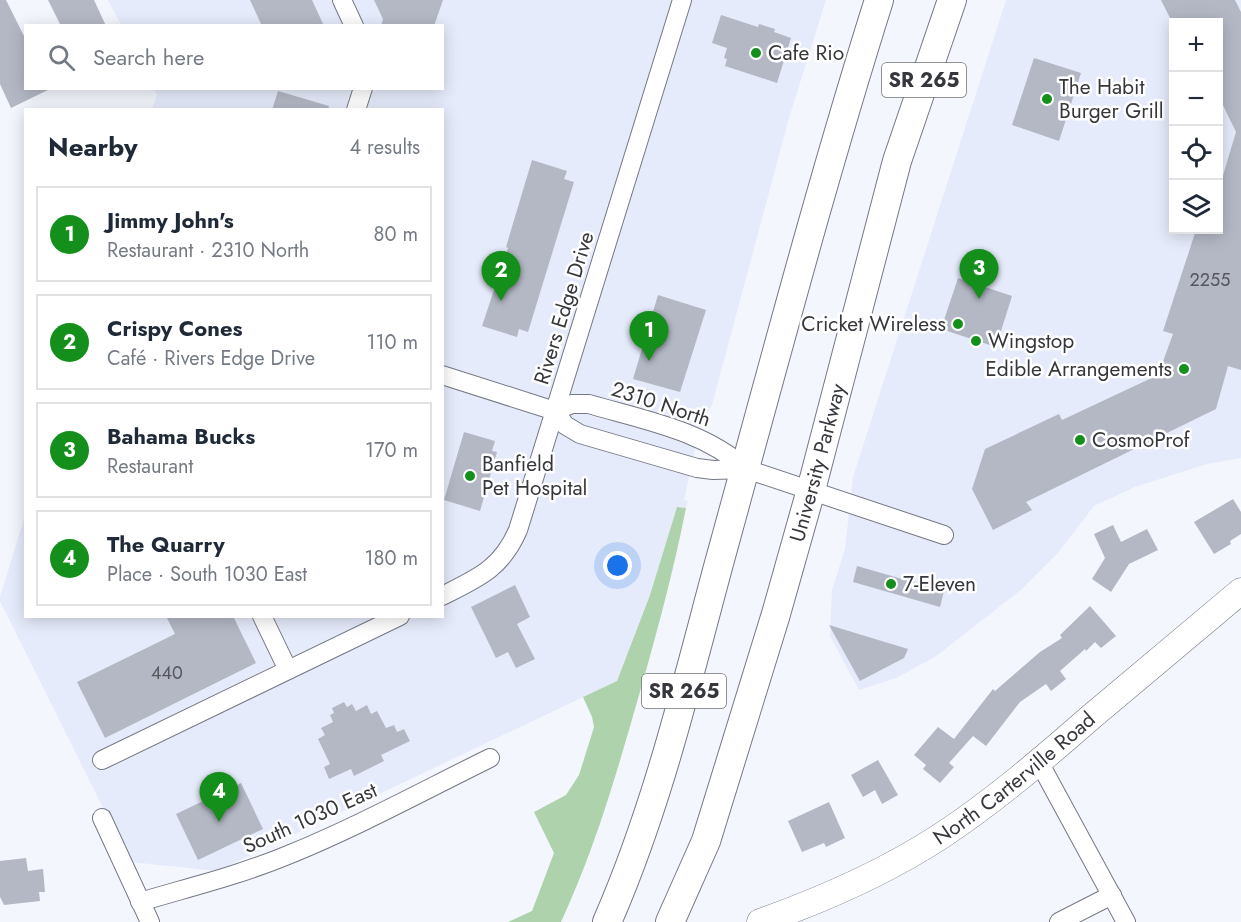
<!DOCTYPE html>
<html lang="en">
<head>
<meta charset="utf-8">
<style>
	:root { --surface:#fff; --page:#f6f6f7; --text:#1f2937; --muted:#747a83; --line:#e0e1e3; --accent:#148f1b }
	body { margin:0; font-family:Jost,sans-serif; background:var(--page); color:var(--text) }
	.controls { position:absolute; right:18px; top:18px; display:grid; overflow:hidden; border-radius:0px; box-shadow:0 3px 15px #0003 }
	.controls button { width:54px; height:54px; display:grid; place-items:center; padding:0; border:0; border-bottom:2px solid var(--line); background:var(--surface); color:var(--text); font:30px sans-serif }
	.you { position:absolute; left:618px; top:566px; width:21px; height:21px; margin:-15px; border:4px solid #fff; border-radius:50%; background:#1a73e8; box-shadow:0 0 0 9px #1a73e833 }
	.badge { display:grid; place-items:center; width:39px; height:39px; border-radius:50%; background:var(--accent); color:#fff; font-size:20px; font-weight:700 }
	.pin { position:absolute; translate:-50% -50px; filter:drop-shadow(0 2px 3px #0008) }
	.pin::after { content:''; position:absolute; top:32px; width:21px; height:18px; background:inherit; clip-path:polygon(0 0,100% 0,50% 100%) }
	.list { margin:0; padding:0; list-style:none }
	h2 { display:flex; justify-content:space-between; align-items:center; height:78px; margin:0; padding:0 24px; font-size:26px }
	h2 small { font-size:20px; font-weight:400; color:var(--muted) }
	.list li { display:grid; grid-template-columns:39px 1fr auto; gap:18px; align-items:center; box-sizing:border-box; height:96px; margin:0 12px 12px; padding:0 12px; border:2px solid var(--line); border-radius:0px }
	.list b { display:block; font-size:22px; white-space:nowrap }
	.list p { margin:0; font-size:20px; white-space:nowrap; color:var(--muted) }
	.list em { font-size:20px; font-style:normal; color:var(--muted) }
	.icon { flex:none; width:33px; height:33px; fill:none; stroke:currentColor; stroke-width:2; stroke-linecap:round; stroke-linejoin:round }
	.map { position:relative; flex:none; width:1241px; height:922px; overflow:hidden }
	.search { position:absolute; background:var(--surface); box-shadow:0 3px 15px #0003; left:24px; top:24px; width:420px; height:66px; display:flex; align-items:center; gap:15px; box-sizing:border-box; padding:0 21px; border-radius:0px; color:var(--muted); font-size:22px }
	.panel { position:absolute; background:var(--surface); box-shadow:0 3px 15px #0003; left:24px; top:108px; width:420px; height:510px; border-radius:0px }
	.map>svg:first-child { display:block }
	.built { fill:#e6ebfb; fill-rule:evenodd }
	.green { fill:#aed3ac }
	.building { fill:#b4b8c5 }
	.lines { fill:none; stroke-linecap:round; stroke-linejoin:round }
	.street-casing { stroke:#747883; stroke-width:20 }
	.secondary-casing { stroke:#747883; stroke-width:27 }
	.primary-casing { stroke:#747883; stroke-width:30 }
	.street { stroke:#fff; stroke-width:18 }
	.secondary { stroke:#fff; stroke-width:26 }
	.primary { stroke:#fff; stroke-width:28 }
	.poi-dot { fill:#148f1b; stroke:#fff; stroke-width:2 }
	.labels { text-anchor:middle; stroke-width:5; stroke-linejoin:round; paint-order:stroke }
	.number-label { font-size:18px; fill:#56575e }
	.shield { fill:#fff; stroke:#727376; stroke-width:1.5 }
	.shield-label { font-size:20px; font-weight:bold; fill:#36373c }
	.poi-label { font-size:21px; fill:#36373c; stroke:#fff; text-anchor:start }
	.street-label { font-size:21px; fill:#36373c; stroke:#fff }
</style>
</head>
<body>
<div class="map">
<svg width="1241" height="922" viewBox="0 0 1241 922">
	<rect width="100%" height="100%" fill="#f4f6fe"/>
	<!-- built -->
	<g class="built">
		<polygon points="108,0 826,0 789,118 712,405 708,412 702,416 684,500 688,501 686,508 677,507 650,595 617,681 217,871 130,862 0,601 0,597 25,515 26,616 442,616 442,110 152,109 157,95 154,89 442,88 442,26 121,25"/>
		<path d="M1006 0H1241V458L1207 464 1135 487 1094 506 1058 553 1022 589 935 657 896 678 859 690 830 636 832 590 845 549 853 477ZM1174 22H1218V230H1174Z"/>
	</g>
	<!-- green -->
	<path class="green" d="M677 507 686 508C672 579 653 647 633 716 613 786 592 855 561 922H508L532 911 554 853 534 812 566 795 579 775 594 727 592 717 583 697 617 681 650 595Z"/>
	<!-- building -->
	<g class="building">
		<polygon points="0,0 6,0 26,40 26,88 52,88 11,108 0,84"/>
		<polygon points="48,0 94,0 106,26 61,26"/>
		<polygon points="250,0 312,0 324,26 262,26"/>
		<polygon points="374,0 443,0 434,26 381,26 383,19"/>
		<polygon points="1161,0 1235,0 1241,12 1241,370 1228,366 1216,409 1026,502 1032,510 993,530 972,489 985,449 1059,414 1062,420 1158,375 1173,334 1163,331 1196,230 1218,230 1218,192 1236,132 1218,95 1218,22 1172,22"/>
		<polygon points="721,15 758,27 759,24 775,29 774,32 791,38 777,83 725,66 727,59 724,58 727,48 712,43"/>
		<polygon points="1034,58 1081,73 1059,141 1012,125"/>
		<polygon points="278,91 329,106 328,110 272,110"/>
		<polygon points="532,160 567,171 564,179 574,182 528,332 519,329 517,337 482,326 508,248 506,247"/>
		<polygon points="958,278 1012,296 996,347 941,329"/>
		<polygon points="658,295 706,310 680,392 633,379"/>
		<polygon points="464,432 495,441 492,451 497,452 480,511 444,500"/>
		<polygon points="1233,499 1241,512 1241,534 1230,541 1231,544 1214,554 1194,522"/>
		<polygon points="1113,525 1121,542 1147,529 1158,550 1129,564 1111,592 1092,579 1105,558 1094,534"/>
		<polygon points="857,566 944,591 940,607 853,582"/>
		<polygon points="515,585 530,617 517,624 535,659 516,668 508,652 496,658 471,607"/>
		<polygon points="1090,606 1116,636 1101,648 1095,642 1086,651 1085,649 1060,671 1066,679 1051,691 1046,684 1020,702 986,746 973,736 949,763 954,767 940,783 923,769 926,765 914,755 938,727 954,739 993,689 995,691 1040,652 1062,638 1060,635"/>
		<polygon points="166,616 233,616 256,663 105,738 77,682 175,634"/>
		<polygon points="829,625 908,649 904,658 860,681"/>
		<polygon points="344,702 347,707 352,704 356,711 367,705 371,714 377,711 386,728 394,725 397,732 404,729 410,741 381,755 384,761 354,776 351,769 329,779 324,767 330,764 318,739 325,735 321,728 333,722 330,715 334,713 332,708"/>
		<polygon points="878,760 898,795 882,804 875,790 863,797 851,775"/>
		<polygon points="241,783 263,829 198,860 176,814"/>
		<polygon points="829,802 845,838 826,847 824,843 802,852 788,821"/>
		<polygon points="26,858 28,871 43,869 45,892 39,892 40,901 4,905 0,897 0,861"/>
	</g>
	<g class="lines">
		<defs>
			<g id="street">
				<polyline points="342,0 354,26"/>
				<polyline points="356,110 363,88"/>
				<path d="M442 375 555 411 572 404H589C643 420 703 430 746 469"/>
				<polyline points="555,411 565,425 580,434 697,468 713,470 746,469 944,535"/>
				<path d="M442 596C478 578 501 569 518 530L682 0"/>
				<polyline points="262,616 288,670"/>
				<polyline points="102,760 400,616"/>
				<polyline points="1039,762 1126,922"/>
				<polyline points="102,818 150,922"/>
				<path d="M140 902C190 887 240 875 288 855 357 827 423 791 490 758"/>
				<polyline points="1059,922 1112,895"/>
			</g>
			<g id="secondary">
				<path id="s1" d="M760 922C822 900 886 872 941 836 994 801 1043 759 1091 717 1141 675 1191 633 1241 591"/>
			</g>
			<g id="primary">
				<path d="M607 922C657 808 686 686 718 567 770 378 820 187 879 0"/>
				<path id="s2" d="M670 922 706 841 776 614 811 490 897 161 952 0"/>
			</g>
		</defs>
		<!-- street casing -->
		<use href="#street" class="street-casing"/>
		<!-- secondary casing -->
		<use href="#secondary" class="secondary-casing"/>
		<!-- primary casing -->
		<use href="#primary" class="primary-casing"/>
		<!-- street -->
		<use href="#street" class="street"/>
		<!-- secondary -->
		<use href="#secondary" class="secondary"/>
		<!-- primary -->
		<use href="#primary" class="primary"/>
	</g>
	<!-- markers -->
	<g class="poi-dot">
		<circle cx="756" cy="53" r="6"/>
		<circle cx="1047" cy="99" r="6"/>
		<circle cx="958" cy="324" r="6"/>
		<circle cx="976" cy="341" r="6"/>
		<circle cx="1184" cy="369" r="6"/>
		<circle cx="1080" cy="440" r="6"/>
		<circle cx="470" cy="476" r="6"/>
		<circle cx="891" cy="584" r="6"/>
	</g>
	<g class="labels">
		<!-- number labels -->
		<g class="number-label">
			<text x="1210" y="286">2255</text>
			<text x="167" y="679">440</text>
		</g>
		<!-- shield labels -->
		<g class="shield">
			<rect x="882" y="63" width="84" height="34" rx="4.5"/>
			<rect x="642" y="674" width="84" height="34" rx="4.5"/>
		</g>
		<g class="shield-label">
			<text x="924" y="87">SR 265</text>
			<text x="684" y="698">SR 265</text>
		</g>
		<!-- poi labels -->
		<g class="poi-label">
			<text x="768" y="60">Cafe Rio</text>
			<text x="1059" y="94">The Habit<tspan x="1059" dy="24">Burger Grill</tspan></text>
			<text x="946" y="331" text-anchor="end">Cricket Wireless</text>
			<text x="988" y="348">Wingstop</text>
			<text x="1172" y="376" text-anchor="end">Edible Arrangements</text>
			<text x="1092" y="447">CosmoProf</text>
			<text x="482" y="471">Banfield<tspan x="482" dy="24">Pet Hospital</tspan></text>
			<text x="903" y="591">7-Eleven</text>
		</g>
		<!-- street labels -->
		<g class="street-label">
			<text transform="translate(564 308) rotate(-73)" y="7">Rivers Edge Drive</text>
			<text transform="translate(661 404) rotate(18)" y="7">2310 North</text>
			<text dy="7" stroke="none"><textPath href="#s2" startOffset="483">University Parkway</textPath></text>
			<text dy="7" stroke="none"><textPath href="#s1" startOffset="294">North Carterville Road</textPath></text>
			<text transform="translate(310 818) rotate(-24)" y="7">South 1030 East</text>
		</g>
	</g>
</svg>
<div class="controls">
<button>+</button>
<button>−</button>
<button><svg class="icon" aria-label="locate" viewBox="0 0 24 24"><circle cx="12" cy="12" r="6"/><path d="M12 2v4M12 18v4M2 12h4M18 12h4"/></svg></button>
<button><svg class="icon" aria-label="layers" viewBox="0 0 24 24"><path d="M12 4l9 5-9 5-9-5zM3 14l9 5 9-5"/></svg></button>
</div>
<div class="you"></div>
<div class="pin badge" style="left:649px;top:361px">1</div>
<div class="pin badge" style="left:501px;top:301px">2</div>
<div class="pin badge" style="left:979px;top:299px">3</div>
<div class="pin badge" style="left:219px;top:822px">4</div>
<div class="search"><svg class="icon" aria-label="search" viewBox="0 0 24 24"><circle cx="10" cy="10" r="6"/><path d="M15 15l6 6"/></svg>Search here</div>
<section class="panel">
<h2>Nearby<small>4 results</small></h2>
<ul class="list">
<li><span class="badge">1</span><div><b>Jimmy John's</b><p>Restaurant · 2310 North</p></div><em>80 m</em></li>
<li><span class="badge">2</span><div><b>Crispy Cones</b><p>Café · Rivers Edge Drive</p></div><em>110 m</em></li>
<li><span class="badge">3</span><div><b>Bahama Bucks</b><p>Restaurant</p></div><em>170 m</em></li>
<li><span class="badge">4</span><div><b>The Quarry</b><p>Place · South 1030 East</p></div><em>180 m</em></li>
</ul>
</section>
</div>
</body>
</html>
